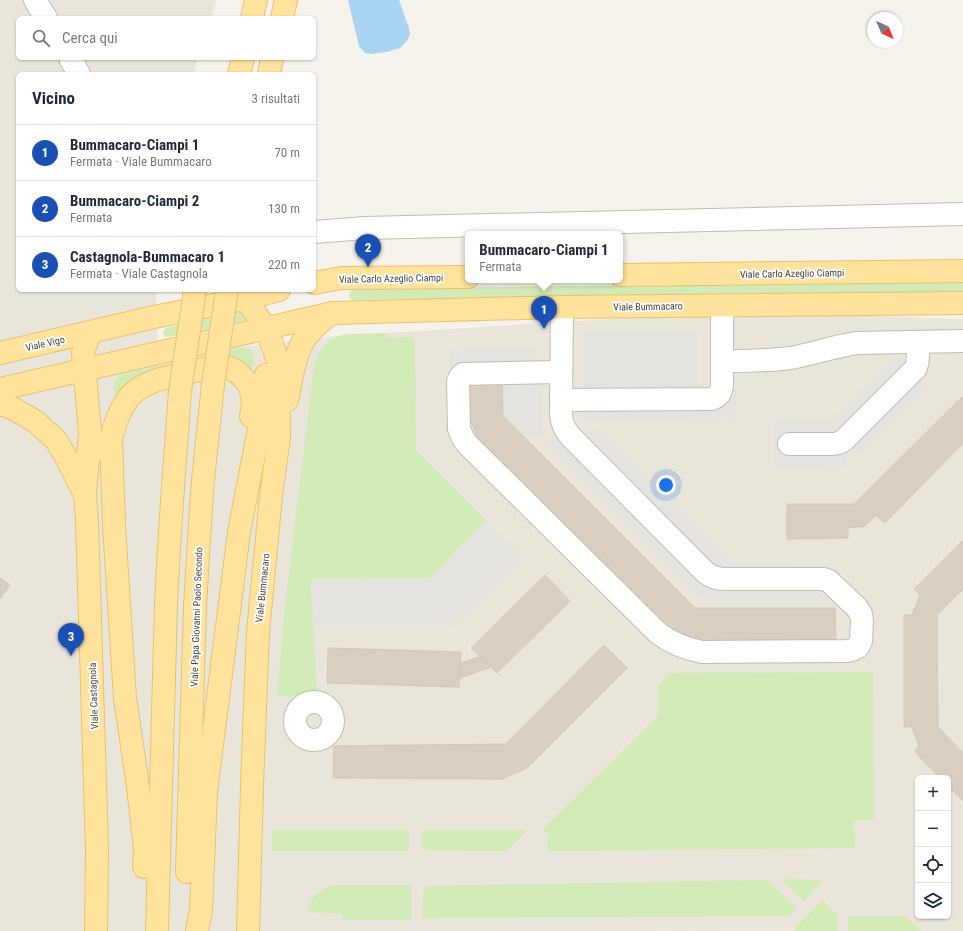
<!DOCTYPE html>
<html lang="it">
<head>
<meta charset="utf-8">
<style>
	:root { --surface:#fff; --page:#f6f6f7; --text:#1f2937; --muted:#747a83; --line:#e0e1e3; --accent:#1a73e8 }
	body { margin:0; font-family:"Roboto Condensed",sans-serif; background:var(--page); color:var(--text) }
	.controls { position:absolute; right:12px; bottom:12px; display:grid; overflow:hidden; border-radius:6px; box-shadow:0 1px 3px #0004 }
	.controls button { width:36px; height:36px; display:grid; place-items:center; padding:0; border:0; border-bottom:1px solid var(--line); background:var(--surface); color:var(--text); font:20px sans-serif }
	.compass { position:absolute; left:867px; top:12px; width:36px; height:36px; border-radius:50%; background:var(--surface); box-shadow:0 1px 3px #0004; rotate:136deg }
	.you { position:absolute; left:666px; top:485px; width:14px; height:14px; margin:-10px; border:3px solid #fff; border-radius:50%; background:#1a73e8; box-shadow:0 0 0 6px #1a73e833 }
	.badge { display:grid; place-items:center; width:26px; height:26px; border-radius:50%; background:var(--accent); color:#fff; font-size:13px; font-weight:700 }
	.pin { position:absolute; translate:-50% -33px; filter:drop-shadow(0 1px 2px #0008) }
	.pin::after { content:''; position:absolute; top:21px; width:14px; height:12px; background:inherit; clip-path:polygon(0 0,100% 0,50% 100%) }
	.popup { position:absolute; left:465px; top:231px; width:158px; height:52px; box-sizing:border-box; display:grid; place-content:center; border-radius:6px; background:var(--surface); filter:drop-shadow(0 1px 3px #0005); font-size:13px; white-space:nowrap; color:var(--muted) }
	.popup b { font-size:15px; color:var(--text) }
	.popup::after { content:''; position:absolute; left:50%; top:100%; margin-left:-8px; border:8px solid transparent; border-top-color:var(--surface) }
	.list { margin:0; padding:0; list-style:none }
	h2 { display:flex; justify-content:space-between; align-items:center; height:52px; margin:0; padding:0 16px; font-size:17px }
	h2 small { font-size:13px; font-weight:400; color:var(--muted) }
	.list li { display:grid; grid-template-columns:26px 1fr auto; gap:12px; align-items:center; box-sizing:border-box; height:56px; padding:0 16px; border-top:1px solid var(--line) }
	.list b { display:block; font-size:15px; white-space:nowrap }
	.list p { margin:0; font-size:13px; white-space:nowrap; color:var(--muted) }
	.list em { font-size:13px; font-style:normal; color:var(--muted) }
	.icon { flex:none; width:22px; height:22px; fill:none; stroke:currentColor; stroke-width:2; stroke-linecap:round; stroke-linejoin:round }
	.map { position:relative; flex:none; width:963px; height:931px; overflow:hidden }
	.search { position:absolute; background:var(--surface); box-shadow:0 1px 3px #0004; left:16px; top:16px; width:300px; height:44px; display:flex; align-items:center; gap:10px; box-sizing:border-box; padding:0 14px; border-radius:6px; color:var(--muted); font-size:15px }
	.panel { position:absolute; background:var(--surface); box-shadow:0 1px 3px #0004; left:16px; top:72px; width:300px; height:220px; border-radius:6px }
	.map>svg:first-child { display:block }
	.residential { fill:#eae5da; fill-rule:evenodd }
	.education { fill:#efe8d6 }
	.green { fill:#d2eab5 }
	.parking { fill:#e5e3e0 }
	.water { fill:#a9d4f2 }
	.building { fill:#d8cfc1; stroke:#d3c7b4 }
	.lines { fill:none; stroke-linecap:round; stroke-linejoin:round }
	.minor-casing { stroke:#c2bbae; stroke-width:24 }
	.major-casing { stroke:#e6c16a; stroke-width:24 }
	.minor { stroke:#fff; stroke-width:22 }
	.major { stroke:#ffe39c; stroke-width:22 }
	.major-bridge-casing { stroke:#e6c16a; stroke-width:24; stroke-linecap:butt }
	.major-bridge { stroke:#ffe39c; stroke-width:22 }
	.labels { text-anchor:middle; stroke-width:3.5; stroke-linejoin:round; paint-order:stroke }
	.street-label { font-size:10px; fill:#4b4439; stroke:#fff }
</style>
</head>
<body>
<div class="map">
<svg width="963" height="931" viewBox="0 0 963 931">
	<rect width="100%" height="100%" fill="#f6f3ec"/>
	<!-- residential -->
	<path class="residential" d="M0 0H216L211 18H18V58H198L193 74H18V290H156L159 366 241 347 346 335 386 333 733 311 963 319V931H0ZM918 778H948V916H918Z"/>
	<!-- education -->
	<polygon class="education" points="795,928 795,931 482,931"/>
	<!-- green -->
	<g class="green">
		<path d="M963 281V293L352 300C347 296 349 292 354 289Z"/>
		<path d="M243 311 247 318 244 321 168 337 164 336 163 333C164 329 166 328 170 327Z"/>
		<path d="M386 333V338L415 337 416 451 486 521 430 578 314 579 311 583 317 696H277L285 604 314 366C317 353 325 341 339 336 344 334 351 334 357 334 367 334 376 333 386 333Z"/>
		<path d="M241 347C259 347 254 362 252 374L151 375 114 410V381L120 375Z"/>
		<polygon points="873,672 874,820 854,820 855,848 547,851 548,834 542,830 658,716 658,687 668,673"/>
		<rect x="272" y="830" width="137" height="21"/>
		<polygon points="422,830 527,830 506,851 422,850"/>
		<polygon points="780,879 823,880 804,901"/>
		<polygon points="767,880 797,908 789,916 422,918 424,886"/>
		<path d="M333 885H411V920H343V914L307 912C312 895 316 892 333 885Z"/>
		<polygon points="822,900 838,915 838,931 795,931 795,928"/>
		<polygon points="848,916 906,916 921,931 848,931"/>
	</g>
	<!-- parking -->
	<g class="parking">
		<polygon points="584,331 698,331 698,389 736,389 736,418 584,419"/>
		<polygon points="535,349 536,377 450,378 450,350"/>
		<polygon points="896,357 927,390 860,456 850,446 841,430 841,426 836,420 836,415"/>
		<polygon points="503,385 542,385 541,436 525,436 504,416"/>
		<polygon points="571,421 587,437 596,428 732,564 820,565 821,575 835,599 698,599 545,446"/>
		<polygon points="773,421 832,421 832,429 834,432 837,433 847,450 846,466 774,467"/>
		<polygon points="486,521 524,558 459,621 451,626 314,626 311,582 314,579 430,578"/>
	</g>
	<!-- water -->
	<polygon class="water" points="348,0 399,0 409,28 410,35 406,42 400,48 386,52 371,54 365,53 359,46"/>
	<!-- building -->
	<g class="building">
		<polygon points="502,384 503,416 695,608 835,608 836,641 698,641 671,630 479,441 468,414 468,385"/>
		<polygon points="963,396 963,443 885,523 876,515 865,526 848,528 848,538 787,539 787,504 854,504"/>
		<polygon points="963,540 963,589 937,615 938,727 963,753 963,801 948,786 948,778 940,778 915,752 919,745 911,726 904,727 904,615 912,615 920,595 914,589"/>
		<polygon points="545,575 570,601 497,673 471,648"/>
		<polygon points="0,578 10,585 0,599"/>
		<polygon points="604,645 627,668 527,768 502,779 333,778 334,746 506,744"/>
		<polygon points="328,648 461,652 459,687 327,683"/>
		<polygon points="480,657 491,667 460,678 460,663"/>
	</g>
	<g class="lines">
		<defs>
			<g id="minor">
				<polyline points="35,0 46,18"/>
				<polyline points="70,58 79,74"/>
				<polyline points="314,232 365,228 963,214"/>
				<path d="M722 361C745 361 768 361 790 358 813 354 835 346 857 343L963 341"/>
				<path d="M561 372 463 374 460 377 458 381 459 429C461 435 463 439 467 444L658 633C671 643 687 649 702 652L847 651 852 650 858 647 861 641 862 621 861 614 857 608 829 581 824 579H725C717 579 711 577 705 572L572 438C565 431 562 425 561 415L562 307"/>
				<path d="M561 400 711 399C719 397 720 394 722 386V306"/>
				<path d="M789 444H833L839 443 844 440 916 368C919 360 918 351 917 342"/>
				<circle cx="314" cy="721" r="19"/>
			</g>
			<g id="major">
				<polyline points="252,18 256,0"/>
				<polyline points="282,18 286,0"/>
				<polyline points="239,74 243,58"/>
				<polyline points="269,74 272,58"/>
				<polyline points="620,275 963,271"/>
				<polyline points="314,283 342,278 468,277"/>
				<polyline points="244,299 253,309 265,328 270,339 278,361 279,437 271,496 258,632 252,786 248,931"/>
				<polyline points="90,332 83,353 90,432 85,495 87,520 97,849 96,931"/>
				<polyline points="0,353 154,317 244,299 279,290"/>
				<polyline points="0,389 333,313 562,307 963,303"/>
				<path d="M287 400C291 382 293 362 301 345 307 333 321 321 332 313"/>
				<polyline points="0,404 12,408 35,421 56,440 67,459 85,495"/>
				<polyline points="111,438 114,526 125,698 137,779 145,849 144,867"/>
				<path d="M107 452C113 433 117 410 132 394 146 381 164 378 182 374 194 371 219 364 230 368 235 370 239 373 242 377 248 382 251 388 252 395 254 402 252 410 251 416"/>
				<polyline points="187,872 195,606 202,490 213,384"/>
				<path d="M157 931C160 822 162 713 166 605 169 533 175 462 180 391"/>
				<polyline points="197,931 201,910 206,792 239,532 261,419 266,375"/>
			</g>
		</defs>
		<!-- minor casing -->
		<use href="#minor" class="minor-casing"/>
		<!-- major casing -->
		<use href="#major" class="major-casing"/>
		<!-- minor -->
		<use href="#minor" class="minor"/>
		<!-- major -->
		<use href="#major" class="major"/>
		<defs>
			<g id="major-bridge">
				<polyline points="213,384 227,290"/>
				<polyline points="180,391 195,290"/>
			</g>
		</defs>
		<!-- major-bridge casing -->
		<use href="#major-bridge" class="major-bridge-casing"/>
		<!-- major-bridge -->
		<use href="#major-bridge" class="major-bridge"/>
	</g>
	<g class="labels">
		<!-- street labels -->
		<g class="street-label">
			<text transform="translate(792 273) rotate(-1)" y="4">Viale Carlo Azeglio Ciampi</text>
			<text transform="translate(391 278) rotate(-1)" y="4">Viale Carlo Azeglio Ciampi</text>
			<text transform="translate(648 306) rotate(-1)" y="4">Viale Bummacaro</text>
			<text transform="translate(45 343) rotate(-13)" y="4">Viale Vigo</text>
			<text transform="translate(262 588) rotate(-84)" y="4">Viale Bummacaro</text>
			<text transform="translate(196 617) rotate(-88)" y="4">Viale Papa Giovanni Paolo Secondo</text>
			<text transform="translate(93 696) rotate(-92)" y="4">Viale Castagnola</text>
		</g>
	</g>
</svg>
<div class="controls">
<button>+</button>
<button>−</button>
<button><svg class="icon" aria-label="locate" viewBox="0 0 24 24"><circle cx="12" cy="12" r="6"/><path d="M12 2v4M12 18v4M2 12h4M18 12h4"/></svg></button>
<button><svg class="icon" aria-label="layers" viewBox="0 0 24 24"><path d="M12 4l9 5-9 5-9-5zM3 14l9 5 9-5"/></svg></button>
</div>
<svg class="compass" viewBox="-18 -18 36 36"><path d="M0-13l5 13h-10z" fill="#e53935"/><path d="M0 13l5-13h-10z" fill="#747a83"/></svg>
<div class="you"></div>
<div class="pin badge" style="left:544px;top:329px;background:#1a4fb4">1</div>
<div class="popup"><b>Bummacaro-Ciampi 1</b>Fermata</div>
<div class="pin badge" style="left:368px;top:267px;background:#1a4fb4">2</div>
<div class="pin badge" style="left:71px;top:656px;background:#1a4fb4">3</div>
<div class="search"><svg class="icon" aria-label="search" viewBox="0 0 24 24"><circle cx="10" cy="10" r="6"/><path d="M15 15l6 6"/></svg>Cerca qui</div>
<section class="panel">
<h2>Vicino<small>3 risultati</small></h2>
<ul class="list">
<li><span class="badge" style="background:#1a4fb4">1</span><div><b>Bummacaro-Ciampi 1</b><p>Fermata · Viale Bummacaro</p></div><em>70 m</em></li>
<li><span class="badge" style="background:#1a4fb4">2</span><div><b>Bummacaro-Ciampi 2</b><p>Fermata</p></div><em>130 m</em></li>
<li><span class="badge" style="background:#1a4fb4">3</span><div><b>Castagnola-Bummacaro 1</b><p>Fermata · Viale Castagnola</p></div><em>220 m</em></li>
</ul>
</section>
</div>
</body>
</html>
